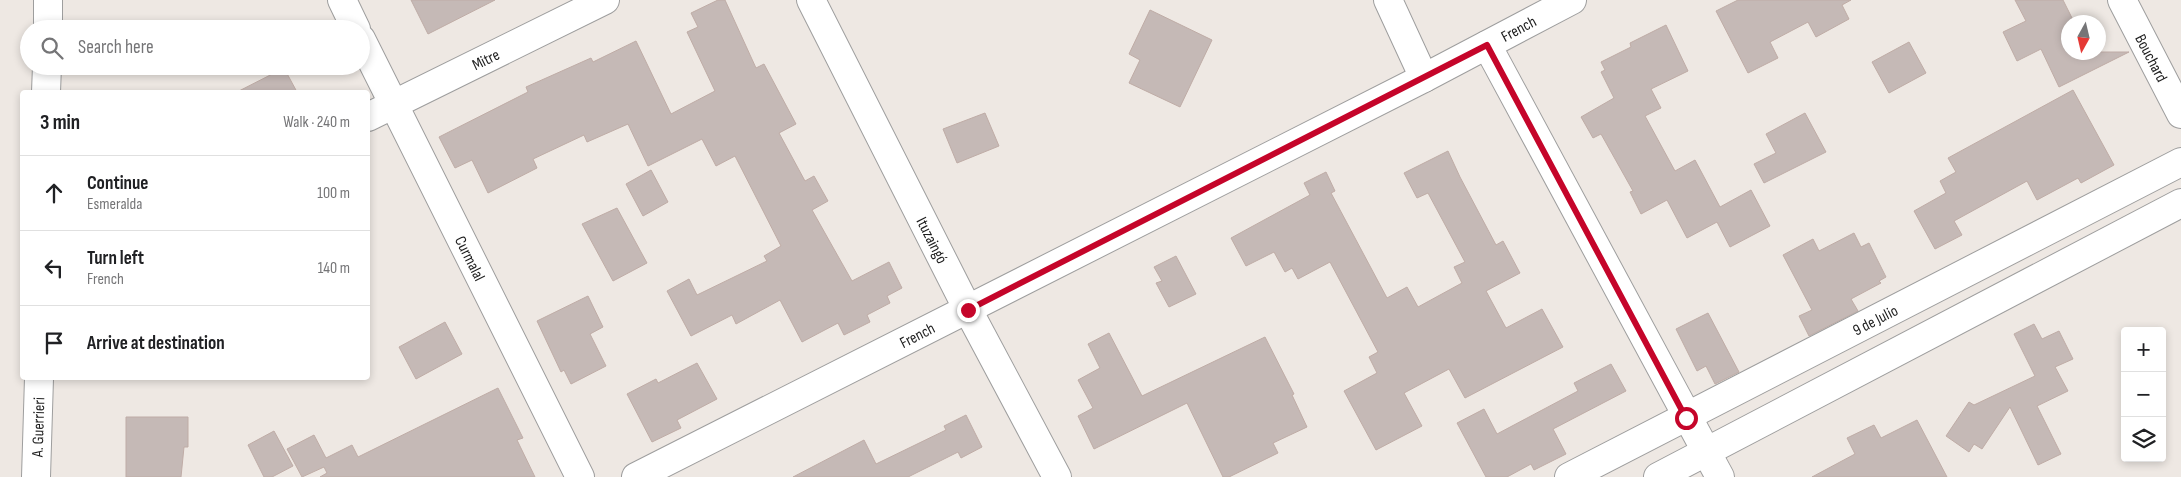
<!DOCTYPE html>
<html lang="en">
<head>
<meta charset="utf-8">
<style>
	:root { --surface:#fff; --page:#f2f2f2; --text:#202124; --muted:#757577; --line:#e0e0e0 }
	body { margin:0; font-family:"Sofia Sans Condensed",sans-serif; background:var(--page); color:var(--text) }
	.controls { position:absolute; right:15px; bottom:15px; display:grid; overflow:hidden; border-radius:5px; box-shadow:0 2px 8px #0003 }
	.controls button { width:45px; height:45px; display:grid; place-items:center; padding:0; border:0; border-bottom:1px solid var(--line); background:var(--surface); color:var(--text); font:25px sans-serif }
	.compass { position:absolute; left:2061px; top:15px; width:45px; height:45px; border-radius:50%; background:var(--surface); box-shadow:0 2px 8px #0003; rotate:188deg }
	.stop { position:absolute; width:15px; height:15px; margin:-11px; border:4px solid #c5052a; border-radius:50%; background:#fff }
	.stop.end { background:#c5052a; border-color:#fff; box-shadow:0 1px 5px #0008 }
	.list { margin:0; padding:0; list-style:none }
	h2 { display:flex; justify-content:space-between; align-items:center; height:65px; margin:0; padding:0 20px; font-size:21px }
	h2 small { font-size:16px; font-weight:400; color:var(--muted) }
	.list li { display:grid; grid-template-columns:32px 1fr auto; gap:15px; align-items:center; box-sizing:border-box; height:75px; padding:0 20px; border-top:1px solid var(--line) }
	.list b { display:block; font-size:19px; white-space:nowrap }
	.list p { margin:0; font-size:16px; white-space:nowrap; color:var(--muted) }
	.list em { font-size:16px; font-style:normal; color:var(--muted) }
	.icon { flex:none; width:28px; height:28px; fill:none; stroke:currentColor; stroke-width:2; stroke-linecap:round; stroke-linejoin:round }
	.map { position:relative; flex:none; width:2181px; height:477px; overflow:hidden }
	.search { position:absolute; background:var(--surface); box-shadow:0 2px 8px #0003; left:20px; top:20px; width:350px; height:55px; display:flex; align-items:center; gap:12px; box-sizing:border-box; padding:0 18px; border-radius:28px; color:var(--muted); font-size:19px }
	.panel { position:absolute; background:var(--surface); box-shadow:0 2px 8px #0003; left:20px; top:90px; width:350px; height:290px; border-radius:5px }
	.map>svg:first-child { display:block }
	.building { fill:#c5b9b6; stroke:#bfaca6 }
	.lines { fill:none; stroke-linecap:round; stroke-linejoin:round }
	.minor-casing { stroke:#9e9e9e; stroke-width:30 }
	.minor { stroke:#fff; stroke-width:28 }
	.route { stroke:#c5052a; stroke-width:6 }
	.labels { text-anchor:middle; stroke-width:4.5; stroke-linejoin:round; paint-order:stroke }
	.street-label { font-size:16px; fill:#1d1d1d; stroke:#fff }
</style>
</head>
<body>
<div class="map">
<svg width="2181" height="477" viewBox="0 0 2181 477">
	<rect width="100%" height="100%" fill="#eee8e3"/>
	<!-- building -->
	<g class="building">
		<polygon points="411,0 495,0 428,34"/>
		<polygon points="718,0 725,0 756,68 764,64 796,124 779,133 805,181 814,176 828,201 812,210 852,281 889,262 902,288 887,296 890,303 867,315 870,322 844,335 838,323 802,342 780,300 736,324 732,315 691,336 667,291 689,279 697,295 767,261 764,256 781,246 735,156 716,166 702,139 648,166 628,124 587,142 584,135 533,159 537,168 488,193 472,160 455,168 439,137 528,92 526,87 591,58 593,62 636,41 671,114 715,91 687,32 698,27 691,13"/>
		<polygon points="1738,0 1851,0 1842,5 1849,19 1816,37 1808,22 1770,42 1778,58 1748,73 1716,11"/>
		<polygon points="2015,0 2063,0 2074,22 2068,22 2068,52 2129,52 2059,87 2041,49 2017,61 2003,32 2026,21"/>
		<polygon points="1150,10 1212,40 1180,107 1129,83 1140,60 1129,54"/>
		<polygon points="1666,25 1688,71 1651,89 1661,108 1645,116 1675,171 1695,160 1720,207 1751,190 1770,226 1730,247 1717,222 1687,238 1667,200 1641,214 1630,192 1633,191 1601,134 1593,138 1581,117 1614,98 1601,72 1605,70 1601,62 1631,47 1630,43"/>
		<polygon points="1909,42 1926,73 1889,93 1872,62"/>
		<polygon points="284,68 297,92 237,92"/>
		<polygon points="2073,90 2114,165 2081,183 2078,178 2037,200 2027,181 1954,221 1962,235 1935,249 1914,211 1946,193 1940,181 1956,172 1948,158"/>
		<polygon points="985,113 999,146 957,163 943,129"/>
		<polygon points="1805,113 1826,152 1764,183 1754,164 1776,153 1766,134"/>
		<polygon points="1448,151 1460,177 1496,245 1503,241 1520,273 1486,291 1506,328 1542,309 1563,347 1465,398 1449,369 1404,393 1422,426 1376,450 1344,391 1377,373 1369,357 1378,352 1330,262 1298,279 1292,268 1285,272 1274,252 1246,266 1231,238 1310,195 1304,183 1326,172 1335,191 1331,193 1387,298 1407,287 1418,307 1462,283 1454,267 1465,262 1428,193 1417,198 1404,173"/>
		<polygon points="651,170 668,202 643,216 626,184"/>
		<polygon points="617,208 647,263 613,281 582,224"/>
		<polygon points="1854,233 1861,247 1869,243 1886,277 1879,281 1881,283 1851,299 1858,311 1809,336 1799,316 1812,310 1783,255 1813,239 1819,251"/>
		<polygon points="1176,256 1196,294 1169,307 1156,283 1162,281 1154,267"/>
		<polygon points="588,296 603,327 590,334 606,366 571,384 564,370 561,372 537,321"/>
		<polygon points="1708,313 1739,372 1715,384 1706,366 1697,371 1676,329"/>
		<polygon points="445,322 462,354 416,379 399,347"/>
		<polygon points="2034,324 2042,339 2059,331 2073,359 2055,367 2068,391 2037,406 2061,454 2038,465 2010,407 1982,449 1974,444 1969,452 1946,436 1969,402 1974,405 2035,376 2014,334"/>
		<polygon points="1109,333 1142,396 1265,337 1294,394 1292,395 1307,427 1273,443 1278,453 1229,477 1223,477 1187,403 1094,449 1078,416 1093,408 1078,380 1100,368 1088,344"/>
		<polygon points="697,363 717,399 677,420 681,428 652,442 627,394 656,379 658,383"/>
		<polygon points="1611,364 1626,391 1553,429 1566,454 1534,470 1531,464 1507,477 1486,477 1457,423 1484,409 1497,434 1578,391 1574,383"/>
		<polygon points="498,388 523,438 517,440 535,477 320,477 327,473 324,467 302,477 287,449 314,435 326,458 352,445 358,457"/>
		<polygon points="966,415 982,447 961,458 958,452 908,477 793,477 864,440 876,464 946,430 944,426"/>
		<polygon points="126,417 188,417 188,447 184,447 181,477 126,477"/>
		<polygon points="1917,420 1947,477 1812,477 1855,454 1847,438 1874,425 1881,438"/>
		<polygon points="274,431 293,466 272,477 264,477 248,445"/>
	</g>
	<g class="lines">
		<defs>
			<g id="minor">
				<polyline points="342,0 356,29"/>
				<path id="s1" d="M811 0 968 310 1057 477"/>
				<polyline points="1388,0 1424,78"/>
				<path id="s2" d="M2122 0 2181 114"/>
				<polyline points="48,29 48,0"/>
				<path id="s3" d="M361 39 580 477"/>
				<polyline points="1487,45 1720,477"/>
				<polyline points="46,92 47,66"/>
				<path id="s4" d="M368 117 605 0"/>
				<path id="s5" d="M36 477 39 378"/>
				<path id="s6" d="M636 477 1424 78 1572 0"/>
				<path id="s7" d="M1569 477 2181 162"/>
				<polyline points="1658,477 2181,203"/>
			</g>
		</defs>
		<!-- minor casing -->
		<use href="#minor" class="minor-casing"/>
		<!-- minor -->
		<use href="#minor" class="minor"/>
	</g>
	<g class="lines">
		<!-- route -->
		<polyline class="route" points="968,310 1487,45 1686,418"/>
	</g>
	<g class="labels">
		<!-- street labels -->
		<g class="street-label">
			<text dy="6" stroke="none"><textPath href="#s6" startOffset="990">French</textPath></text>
			<text dy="6" stroke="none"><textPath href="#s2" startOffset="65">Bouchard</textPath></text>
			<text dy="6" stroke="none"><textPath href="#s4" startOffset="131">Mitre</textPath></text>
			<text dy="6" stroke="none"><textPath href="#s1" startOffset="269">Ituzaingó</textPath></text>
			<text dy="6" stroke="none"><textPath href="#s3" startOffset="245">Curmalal</textPath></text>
			<text dy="6" stroke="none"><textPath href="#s7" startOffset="344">9 de Julio</textPath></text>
			<text dy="6" stroke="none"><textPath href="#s6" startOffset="315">French</textPath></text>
			<text dy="6" stroke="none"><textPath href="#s5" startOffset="50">A. Guerrieri</textPath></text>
		</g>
	</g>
</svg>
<div class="controls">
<button>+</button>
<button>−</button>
<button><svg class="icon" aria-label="layers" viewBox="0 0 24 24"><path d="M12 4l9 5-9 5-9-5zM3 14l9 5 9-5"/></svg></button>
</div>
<svg class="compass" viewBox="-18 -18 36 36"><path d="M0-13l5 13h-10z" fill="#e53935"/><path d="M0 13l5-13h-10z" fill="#757577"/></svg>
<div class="stop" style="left:1686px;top:418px"></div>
<div class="stop end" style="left:968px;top:310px"></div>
<div class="search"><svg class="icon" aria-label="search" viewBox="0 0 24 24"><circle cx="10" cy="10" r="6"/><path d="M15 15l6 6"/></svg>Search here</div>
<section class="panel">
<h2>3 min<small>Walk · 240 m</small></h2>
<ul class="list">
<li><svg class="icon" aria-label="ahead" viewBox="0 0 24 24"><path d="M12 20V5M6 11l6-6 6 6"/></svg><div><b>Continue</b><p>Esmeralda</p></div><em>100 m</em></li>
<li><svg class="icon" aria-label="left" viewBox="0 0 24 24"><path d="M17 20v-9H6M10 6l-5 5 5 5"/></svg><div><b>Turn left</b><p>French</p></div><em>140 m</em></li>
<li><svg class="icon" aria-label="arrive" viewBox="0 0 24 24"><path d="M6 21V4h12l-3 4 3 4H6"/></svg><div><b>Arrive at destination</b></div></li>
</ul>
</section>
</div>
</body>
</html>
